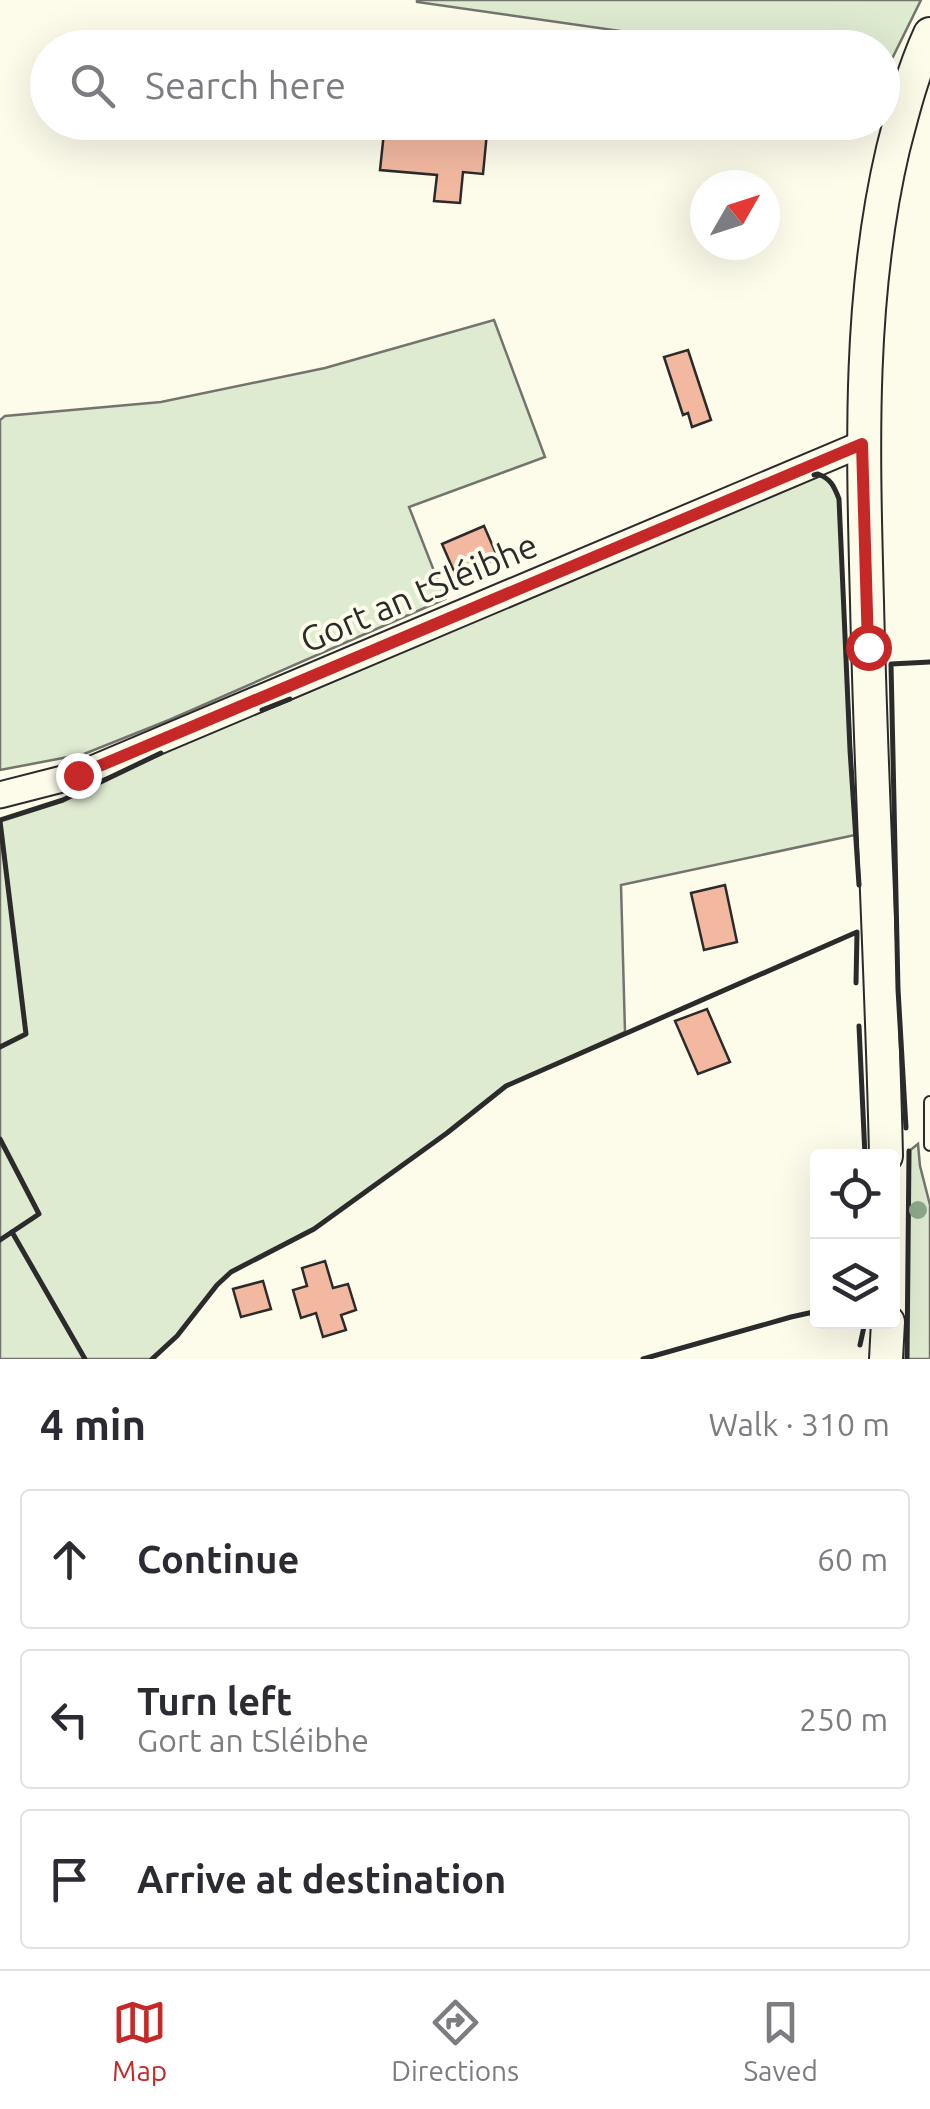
<!DOCTYPE html>
<html lang="en">
<head>
<meta charset="utf-8">
<style>
	:root { --surface:#fff; --page:#f7f7f7; --text:#2b2b33; --muted:#7c7c81; --line:#e1e1e2; --accent:#c62828 }
	body { margin:0; font-family:Ubuntu,sans-serif; background:var(--page); color:var(--text) }
	.controls { position:absolute; right:30px; bottom:30px; display:grid; overflow:hidden; border-radius:10px; box-shadow:0 10px 40px #0002 }
	.controls button { width:90px; height:90px; display:grid; place-items:center; padding:0; border:0; border-bottom:2px solid var(--line); background:var(--surface); color:var(--text); font:50px sans-serif }
	.compass { position:absolute; left:690px; top:170px; width:90px; height:90px; border-radius:50%; background:var(--surface); box-shadow:0 10px 40px #0002; rotate:51deg }
	.stop { position:absolute; width:30px; height:30px; margin:-22px; border:8px solid #c62828; border-radius:50%; background:#fff }
	.stop.end { background:#c62828; border-color:#fff; box-shadow:0 2px 10px #0008 }
	.list { margin:0; padding:0; list-style:none }
	h2 { display:flex; justify-content:space-between; align-items:center; height:130px; margin:0; padding:0 40px; font-size:42px }
	h2 small { font-size:32px; font-weight:400; color:var(--muted) }
	.list li { display:grid; grid-template-columns:65px 1fr auto; gap:30px; align-items:center; box-sizing:border-box; height:140px; margin:0 20px 20px; padding:0 20px; border:2px solid var(--line); border-radius:10px }
	.list b { display:block; font-size:38px; white-space:nowrap }
	.list p { margin:0; font-size:32px; white-space:nowrap; color:var(--muted) }
	.list em { font-size:32px; font-style:normal; color:var(--muted) }
	.icon { flex:none; width:55px; height:55px; fill:none; stroke:currentColor; stroke-width:2; stroke-linecap:round; stroke-linejoin:round }
	.map { position:relative; flex:none; width:930px; height:1359px; overflow:hidden }
	.search { position:absolute; background:var(--surface); box-shadow:0 10px 40px #0002; left:30px; right:30px; top:30px; height:110px; display:flex; align-items:center; gap:25px; box-sizing:border-box; padding:0 35px; border-radius:55px; color:var(--muted); font-size:38px }
	.sheet { height:610px; background:var(--surface) }
	nav { display:flex; justify-content:space-around; align-items:center; box-sizing:border-box; height:140px; border-top:2px solid var(--line); background:var(--surface); font-size:28px; color:var(--muted) }
	nav a { display:grid; justify-items:center; gap:5px }
	nav .on { color:var(--accent) }
	.map>svg:first-child { display:block }
	.green { fill:#deebd1; stroke:#74746e; stroke-width:2.5 }
	.building { fill:#f2b8a0; stroke:#2b2b2b; stroke-width:2.5 }
	.lines { fill:none; stroke-linecap:round; stroke-linejoin:round }
	.service-casing { stroke:#2b2b2b; stroke-width:14 }
	.tertiary-casing { stroke:#2b2b2b; stroke-width:29 }
	.primary-casing { stroke:#2b2b2b; stroke-width:36 }
	.service { stroke:#fdfbea; stroke-width:10 }
	.tertiary { stroke:#fdfbea; stroke-width:25 }
	.primary { stroke:#fdfbea; stroke-width:32 }
	.wall { stroke:#2b2b2b; stroke-width:5 }
	.tree { fill:#8ea78a }
	.route { stroke:#c62828; stroke-width:12 }
	.labels { text-anchor:middle; stroke-width:8; stroke-linejoin:round; paint-order:stroke }
	.street-label { font-size:35px; fill:#2b2b2b; stroke:#fdfbea }
</style>
</head>
<body>
<div class="map">
<svg width="930" height="1359" viewBox="0 0 930 1359">
	<rect width="100%" height="100%" fill="#fdfbea"/>
	<!-- green -->
	<g class="green">
		<polygon points="417,0 921,0 886,71 883,70 882,48 732,47 417,2"/>
		<polygon points="494,320 545,457 409,507 445,599 169,720 84,754 0,770 0,420 5,416 161,402 325,368"/>
		<path d="M818 474C831 479 834 486 839 499L855 835 621 885 625 1032 506 1086 447 1133 314 1229 231 1272 217 1285 177 1336 152 1359H0V820L63 800 195 736 280 704Z"/>
		<polygon points="918,1144 920,1166 930,1205 930,1359 907,1359 909,1151"/>
	</g>
	<!-- building -->
	<g class="building">
		<polygon points="451,122 488,122 483,174 463,172 460,203 434,201 437,175 380,170 384,132 450,138"/>
		<polygon points="688,350 711,420 692,427 688,413 683,415 664,357"/>
		<polygon points="484,526 498,558 456,576 442,544"/>
		<polygon points="725,885 737,942 704,950 691,893"/>
		<polygon points="707,1009 730,1062 698,1074 675,1021"/>
		<polygon points="325,1261 333,1288 348,1284 356,1310 341,1315 346,1330 323,1337 316,1313 301,1318 293,1290 307,1286 302,1268"/>
		<polygon points="263,1281 271,1309 241,1317 233,1289"/>
	</g>
	<g class="lines">
		<defs>
			<polyline id="service" points="930,1102 930,1145"/>
			<polyline id="tertiary" points="0,795 78,775 862,444"/>
			<g id="primary">
				<path d="M886 1156C882 972 871 787 867 602 863 450 858 298 893 149 903 110 913 71 930 34"/>
				<polyline points="886,1359 888,1322"/>
			</g>
		</defs>
		<!-- service casing -->
		<use href="#service" class="service-casing"/>
		<!-- tertiary casing -->
		<use href="#tertiary" class="tertiary-casing"/>
		<!-- primary casing -->
		<use href="#primary" class="primary-casing"/>
		<!-- service -->
		<use href="#service" class="service"/>
		<!-- tertiary -->
		<use href="#tertiary" class="tertiary"/>
		<!-- primary -->
		<use href="#primary" class="primary"/>
		<!-- wall -->
		<g class="wall">
			<path d="M814 475 818 474C831 479 834 486 839 499L850 750 859 885"/>
			<polyline points="262,710 290,699"/>
			<polyline points="0,820 63,800 161,753"/>
			<polyline points="0,821 26,1034 0,1047"/>
			<polyline points="859,1026 865,1156"/>
			<polyline points="906,1128 898,989 891,664 930,662"/>
			<polyline points="0,1139 39,1214 0,1240"/>
			<polyline points="12,1232 85,1359"/>
			<polyline points="860,1345 865,1322"/>
			<polyline points="152,1359 177,1336 217,1285 231,1272 314,1229 447,1133 506,1086 857,932 856,983"/>
			<polyline points="643,1359 791,1317 818,1311"/>
			<polyline points="907,1359 909,1151"/>
		</g>
	</g>
	<!-- trees -->
	<circle class="tree" cx="918" cy="1210" r="9"/>
	<g class="lines">
		<!-- route -->
		<polyline class="route" points="78,775 862,444 868,647"/>
	</g>
	<g class="labels">
		<!-- street labels -->
		<g class="street-label">
			<text transform="translate(419 593) rotate(-23)" y="12">Gort an tSléibhe</text>
		</g>
	</g>
</svg>
<div class="controls">
<button><svg class="icon" aria-label="locate" viewBox="0 0 24 24"><circle cx="12" cy="12" r="6"/><path d="M12 2v4M12 18v4M2 12h4M18 12h4"/></svg></button>
<button><svg class="icon" aria-label="layers" viewBox="0 0 24 24"><path d="M12 4l9 5-9 5-9-5zM3 14l9 5 9-5"/></svg></button>
</div>
<svg class="compass" viewBox="-18 -18 36 36"><path d="M0-13l5 13h-10z" fill="#e53935"/><path d="M0 13l5-13h-10z" fill="#7c7c81"/></svg>
<div class="stop" style="left:868px;top:647px"></div>
<div class="stop end" style="left:78px;top:775px"></div>
<div class="search"><svg class="icon" aria-label="search" viewBox="0 0 24 24"><circle cx="10" cy="10" r="6"/><path d="M15 15l6 6"/></svg>Search here</div>
</div>
<section class="sheet">
<h2>4 min<small>Walk · 310 m</small></h2>
<ul class="list">
<li><svg class="icon" aria-label="ahead" viewBox="0 0 24 24"><path d="M12 20V5M6 11l6-6 6 6"/></svg><div><b>Continue</b></div><em>60 m</em></li>
<li><svg class="icon" aria-label="left" viewBox="0 0 24 24"><path d="M17 20v-9H6M10 6l-5 5 5 5"/></svg><div><b>Turn left</b><p>Gort an tSléibhe</p></div><em>250 m</em></li>
<li><svg class="icon" aria-label="arrive" viewBox="0 0 24 24"><path d="M6 21V4h12l-3 4 3 4H6"/></svg><div><b>Arrive at destination</b></div></li>
</ul>
</section>
<nav>
<a class="on"><svg class="icon" aria-label="map" viewBox="0 0 24 24"><path d="M3 6l6-2 6 2 6-2v14l-6 2-6-2-6 2zM9 4v14M15 6v14"/></svg>Map</a>
<a><svg class="icon" aria-label="directions" viewBox="0 0 24 24"><path d="M12 3l9 9-9 9-9-9zM9 14v-3h6M13 9l2 2-2 2"/></svg>Directions</a>
<a><svg class="icon" aria-label="saved" viewBox="0 0 24 24"><path d="M7 4h10v16l-5-4-5 4z"/></svg>Saved</a>
</nav>
</body>
</html>
